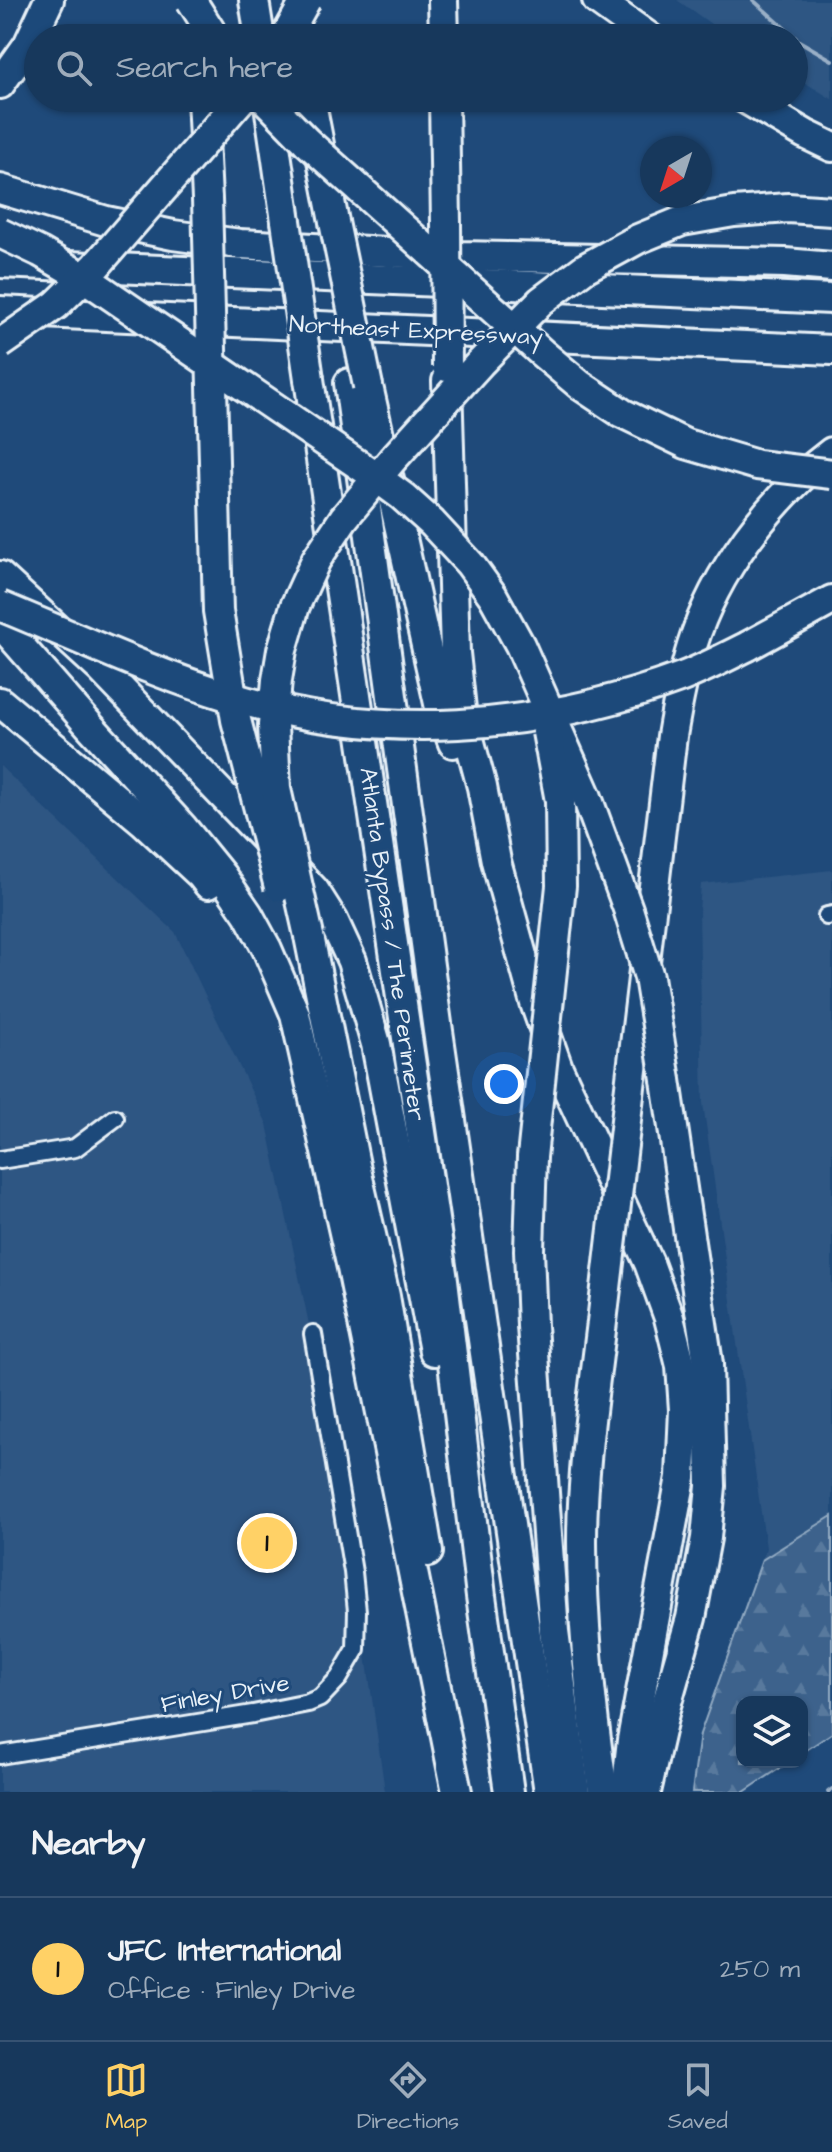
<!DOCTYPE html>
<html lang="en">
<head>
<meta charset="utf-8">
<style>
	:root { --surface:#17385c; --page:#203f62; --text:#f1f3f6; --muted:#9eacbb; --line:#365272; --accent:#ffd166 }
	body { margin:0; font-family:"Architects Daughter",sans-serif; background:var(--page); color:var(--text) }
	.controls { position:absolute; right:24px; bottom:24px; display:grid; overflow:hidden; border-radius:16px; box-shadow:0 2px 6px #0004 }
	.controls button { width:72px; height:72px; display:grid; place-items:center; padding:0; border:0; border-bottom:2px solid var(--line); background:var(--surface); color:var(--text); font:40px sans-serif }
	.compass { position:absolute; left:640px; top:136px; width:72px; height:72px; border-radius:50%; background:var(--surface); box-shadow:0 2px 6px #0004; rotate:219deg }
	.you { position:absolute; left:504px; top:1084px; width:28px; height:28px; margin:-20px; border:6px solid #fff; border-radius:50%; background:#1a73e8; box-shadow:0 0 0 12px #1a73e833 }
	.badge { display:grid; place-items:center; width:52px; height:52px; border-radius:50%; background:var(--accent); color:#111; font-size:26px; font-weight:700 }
	.pin { position:absolute; translate:-50% -50%; border:4px solid #fff; box-shadow:0 2px 8px #0006 }
	.list { margin:0; padding:0; list-style:none }
	h2 { display:flex; justify-content:space-between; align-items:center; height:104px; margin:0; padding:0 32px; font-size:34px }
	h2 small { font-size:26px; font-weight:400; color:var(--muted) }
	.list li { display:grid; grid-template-columns:52px 1fr auto; gap:24px; align-items:center; box-sizing:border-box; height:144px; padding:0 32px; border-top:2px solid var(--line) }
	.list b { display:block; font-size:30px; white-space:nowrap }
	.list p { margin:0; font-size:26px; white-space:nowrap; color:var(--muted) }
	.list em { font-size:26px; font-style:normal; color:var(--muted) }
	.icon { flex:none; width:44px; height:44px; fill:none; stroke:currentColor; stroke-width:2; stroke-linecap:round; stroke-linejoin:round }
	.map { position:relative; flex:none; width:832px; height:1792px; overflow:hidden }
	.search { position:absolute; background:var(--surface); box-shadow:0 2px 6px #0004; left:24px; right:24px; top:24px; height:88px; display:flex; align-items:center; gap:20px; box-sizing:border-box; padding:0 28px; border-radius:44px; color:var(--muted); font-size:30px }
	.sheet { height:248px; background:var(--surface) }
	nav { display:flex; justify-content:space-around; align-items:center; box-sizing:border-box; height:112px; border-top:2px solid var(--line); background:var(--surface); font-size:22px; color:var(--muted) }
	nav a { display:grid; justify-items:center; gap:4px }
	nav .on { color:var(--accent) }
	.map>svg:first-child { display:block }
	.built { fill:#2e5683 }
	.forest { fill:url(#forest-firs); stroke:#92aac2; stroke-width:2 }
	.lines { fill:none; stroke-linecap:round; stroke-linejoin:round }
	.stream { stroke:#9ab0c7; stroke-width:4 }
	.minor-casing { stroke:#e8f1f8; stroke-width:22 }
	.motorway-casing { stroke:#e8f1f8; stroke-width:34 }
	.minor { stroke:#1f4a7a; stroke-width:16 }
	.motorway { stroke:#1f4a7a; stroke-width:28 }
	.motorway-bridge-casing { stroke:#e8f1f8; stroke-width:34; stroke-linecap:butt }
	.motorway-bridge { stroke:#1f4a7a; stroke-width:28 }
	.labels { text-anchor:middle; stroke-width:6; stroke-linejoin:round; paint-order:stroke }
	.street-label { font-size:24px; fill:#e8f1f8; stroke:#1f4a7a }
</style>
</head>
<body>
<div class="map">
<svg width="832" height="1792" viewBox="0 0 832 1792">
	<defs>
		<pattern id="forest-firs" width="22" height="20" patternUnits="userSpaceOnUse" patternTransform="scale(2)"><rect width="22" height="20" fill="#3c628c"/><path d="M5 1l3.5 6h-7zM16 11l3.5 6h-7z" fill="#58799d"/></pattern>
	</defs>
	<rect width="100%" height="100%" fill="#1f4a7a"/>
	<filter id="ink" filterUnits="userSpaceOnUse"><feTurbulence type="fractalNoise" baseFrequency=".0125" numOctaves="2"/><feDisplacementMap in="SourceGraphic" scale="16" xChannelSelector="R" yChannelSelector="G"/><feConvolveMatrix kernelMatrix="1 2 1 2 8 2 1 2 1" color-interpolation-filters="sRGB"/></filter>
	<g filter="url(#ink)">
		<!-- built -->
		<g class="built">
			<polygon points="677,0 832,0 832,99 794,76 794,38 731,38"/>
			<polygon points="0,766 175,932 267,1124 342,1482 385,1792 0,1792"/>
			<polygon points="832,870 832,1516 762,1560 766,1548 703,1103 699,912 701,884"/>
		</g>
		<!-- forest -->
		<polygon class="forest" points="832,1516 832,1733 802,1753 802,1702 742,1702 742,1762 789,1762 744,1792 692,1792 700,1734 762,1560"/>
		<g class="lines">
			<!-- stream -->
			<g class="stream">
				<polyline points="753,0 799,41 832,60"/>
				<polyline points="828,1792 832,1789"/>
			</g>
			<defs>
				<g id="minor">
					<polyline points="827,916 832,915"/>
					<polyline points="0,1160 75,1148 115,1118"/>
					<polyline points="0,1755 253,1714 308,1703 320,1698 339,1678 356,1649 357,1611 353,1572 313,1334"/>
				</g>
				<g id="motorway">
					<polyline points="254,0 260,38"/>
					<polyline points="443,0 444,38"/>
					<polyline points="597,0 650,38"/>
					<polyline points="0,84 28,45 49,0"/>
					<polyline points="202,98 207,199"/>
					<polyline points="268,98 286,221"/>
					<polyline points="310,98 334,222"/>
					<polyline points="444,98 446,224"/>
					<polyline points="744,98 805,134 832,147"/>
					<polyline points="0,189 106,221 173,235 240,244 461,256 785,263 832,267"/>
					<polyline points="0,263 832,299"/>
					<polyline points="0,311 832,350"/>
					<polyline points="309,379 443,1280 481,1596 509,1792"/>
					<polyline points="447,381 455,653 461,709 482,787 496,861 535,1003 558,1068 649,1263 669,1318 681,1366 684,1410 681,1477 632,1740 626,1792"/>
					<polyline points="349,383 438,1031 549,1792"/>
					<polyline points="368,386 440,708 453,743"/>
					<polyline points="0,576 101,669 314,890 333,920 352,961 376,1044 434,1351"/>
					<polyline points="0,623 89,725 183,828 222,876 248,914 267,949 295,1014 352,1268 457,1792"/>
					<polyline points="748,646 832,600"/>
					<polyline points="0,702 144,822 201,875 208,884"/>
					<polyline points="309,936 355,1165 385,1296 428,1552"/>
					<path d="M629 1095 672 736C677 706 683 675 692 646 715 572 770 498 832 452"/>
					<polyline points="532,1157 529,1250 532,1326 554,1631 575,1792"/>
					<path d="M603 1792C591 1709 582 1626 582 1542 582 1463 595 1384 604 1305"/>
					<polyline points="646,1792 665,1709 691,1618 706,1538 711,1486 708,1364 666,1080"/>
				</g>
			</defs>
			<!-- minor casing -->
			<use href="#minor" class="minor-casing"/>
			<!-- motorway casing -->
			<use href="#motorway" class="motorway-casing"/>
			<!-- minor -->
			<use href="#minor" class="minor"/>
			<!-- motorway -->
			<use href="#motorway" class="motorway"/>
			<defs>
				<g id="motorway-bridge">
					<polyline points="191,0 215,38"/>
					<polyline points="285,38 306,0"/>
					<polyline points="264,98 307,142 542,353 580,385 622,413 686,444 757,465 832,474"/>
					<polyline points="207,199 218,611 236,720 279,887"/>
					<polyline points="286,221 309,379"/>
					<polyline points="334,222 368,386"/>
					<polyline points="446,224 447,367"/>
					<polyline points="0,233 40,252 88,280 372,474 402,496 432,523 470,564 493,596 520,645 587,797 628,909 649,977 666,1080"/>
					<polyline points="0,344 56,305 96,266 242,98"/>
					<path d="M0 606C76 637 152 673 231 697 381 742 536 731 682 677 705 668 726 657 748 646"/>
					<polyline points="309,936 276,789 273,725 277,680 282,650 295,606 316,560 344,518 392,460 480,363 541,301 585,268 638,239 682,221 734,212 788,208 832,211"/>
					<polyline points="532,1157 561,886 560,801 547,732"/>
					<polyline points="604,1305 629,1095"/>
				</g>
			</defs>
			<!-- motorway-bridge casing -->
			<use href="#motorway-bridge" class="motorway-bridge-casing"/>
			<!-- motorway-bridge -->
			<use href="#motorway-bridge" class="motorway-bridge"/>
		</g>
	</g>
	<g class="labels">
		<!-- street labels -->
		<g class="street-label">
			<text transform="translate(416 330) rotate(3)" y="8">Northeast Expressway</text>
			<text transform="translate(393 944) rotate(82)" y="8">Atlanta Bypass / The Perimeter</text>
			<text transform="translate(225 1693) rotate(-10)" y="8">Finley Drive</text>
		</g>
	</g>
</svg>
<div class="controls">
<button><svg class="icon" aria-label="layers" viewBox="0 0 24 24"><path d="M12 4l9 5-9 5-9-5zM3 14l9 5 9-5"/></svg></button>
</div>
<svg class="compass" viewBox="-18 -18 36 36"><path d="M0-13l5 13h-10z" fill="#e53935"/><path d="M0 13l5-13h-10z" fill="#9eacbb"/></svg>
<div class="you"></div>
<div class="pin badge" style="left:267px;top:1543px">1</div>
<div class="search"><svg class="icon" aria-label="search" viewBox="0 0 24 24"><circle cx="10" cy="10" r="6"/><path d="M15 15l6 6"/></svg>Search here</div>
</div>
<section class="sheet">
<h2>Nearby<small></small></h2>
<ul class="list">
<li><span class="badge">1</span><div><b>JFC International</b><p>Office · Finley Drive</p></div><em>250 m</em></li>
</ul>
</section>
<nav>
<a class="on"><svg class="icon" aria-label="map" viewBox="0 0 24 24"><path d="M3 6l6-2 6 2 6-2v14l-6 2-6-2-6 2zM9 4v14M15 6v14"/></svg>Map</a>
<a><svg class="icon" aria-label="directions" viewBox="0 0 24 24"><path d="M12 3l9 9-9 9-9-9zM9 14v-3h6M13 9l2 2-2 2"/></svg>Directions</a>
<a><svg class="icon" aria-label="saved" viewBox="0 0 24 24"><path d="M7 4h10v16l-5-4-5 4z"/></svg>Saved</a>
</nav>
</body>
</html>
